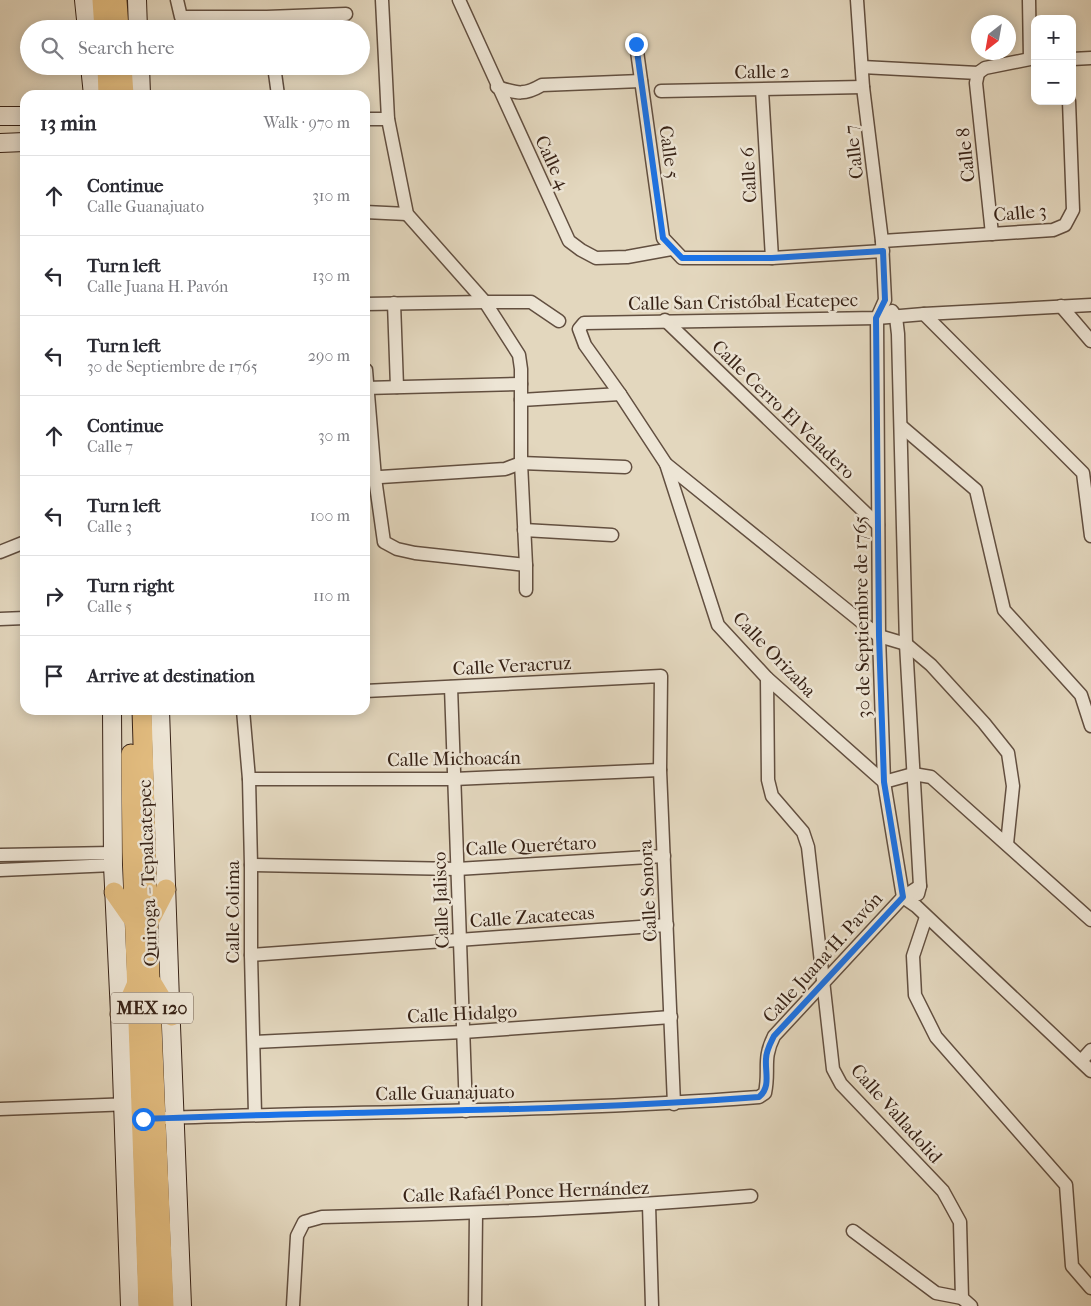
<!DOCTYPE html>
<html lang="en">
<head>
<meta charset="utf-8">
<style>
	:root { --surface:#fff; --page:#f2f2f3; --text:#2b2b33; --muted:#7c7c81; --line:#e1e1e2 }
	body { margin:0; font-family:"IM FELL French Canon",serif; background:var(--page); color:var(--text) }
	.controls { position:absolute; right:15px; top:15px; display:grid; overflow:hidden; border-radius:10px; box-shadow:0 2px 12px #0003 }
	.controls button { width:45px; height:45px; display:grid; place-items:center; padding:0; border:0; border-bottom:1px solid var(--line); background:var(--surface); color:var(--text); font:25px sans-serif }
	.compass { position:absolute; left:971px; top:15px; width:45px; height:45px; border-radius:50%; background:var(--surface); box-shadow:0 2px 12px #0003; rotate:211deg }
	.stop { position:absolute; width:15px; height:15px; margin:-11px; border:4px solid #1a73e8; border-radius:50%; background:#fff }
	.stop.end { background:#1a73e8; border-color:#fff; box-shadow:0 1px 5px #0008 }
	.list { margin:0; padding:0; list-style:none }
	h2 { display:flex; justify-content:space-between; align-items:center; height:65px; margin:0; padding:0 20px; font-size:21px }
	h2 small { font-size:16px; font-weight:400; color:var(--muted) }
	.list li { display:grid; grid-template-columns:32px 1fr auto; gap:15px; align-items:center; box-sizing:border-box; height:80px; padding:0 20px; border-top:1px solid var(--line) }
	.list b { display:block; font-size:19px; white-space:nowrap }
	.list p { margin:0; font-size:16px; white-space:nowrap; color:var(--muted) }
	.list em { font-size:16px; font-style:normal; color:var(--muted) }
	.icon { flex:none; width:28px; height:28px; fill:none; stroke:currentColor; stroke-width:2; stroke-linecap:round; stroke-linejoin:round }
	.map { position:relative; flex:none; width:1091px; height:1306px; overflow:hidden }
	.search { position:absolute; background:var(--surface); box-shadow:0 2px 12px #0003; left:20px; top:20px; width:350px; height:55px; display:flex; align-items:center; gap:12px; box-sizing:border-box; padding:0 18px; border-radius:28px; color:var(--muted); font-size:19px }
	.panel { position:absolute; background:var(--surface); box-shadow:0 2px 12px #0003; left:20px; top:90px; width:350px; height:625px; border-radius:15px }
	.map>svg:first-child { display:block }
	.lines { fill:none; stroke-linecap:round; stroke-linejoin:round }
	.street-casing { stroke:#624f40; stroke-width:15 }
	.secondary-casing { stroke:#372216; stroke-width:20 }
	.primary-casing { stroke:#372216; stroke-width:21 }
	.street { stroke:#ede5d5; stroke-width:12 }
	.secondary { stroke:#ede5d5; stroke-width:18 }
	.primary { stroke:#e2bc7f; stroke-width:19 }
	.route { stroke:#1a73e8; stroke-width:6 }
	.labels { text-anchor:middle; stroke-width:5; stroke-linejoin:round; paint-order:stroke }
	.shield { fill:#ede5d5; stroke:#6e5c4f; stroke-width:1 }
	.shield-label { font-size:18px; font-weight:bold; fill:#372216 }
	.street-label { font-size:19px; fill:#372216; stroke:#ede5d5 }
</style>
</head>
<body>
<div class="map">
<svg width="1091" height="1306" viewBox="0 0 1091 1306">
	<rect width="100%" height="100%" fill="#e3d7be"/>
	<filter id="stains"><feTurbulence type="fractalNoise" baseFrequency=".004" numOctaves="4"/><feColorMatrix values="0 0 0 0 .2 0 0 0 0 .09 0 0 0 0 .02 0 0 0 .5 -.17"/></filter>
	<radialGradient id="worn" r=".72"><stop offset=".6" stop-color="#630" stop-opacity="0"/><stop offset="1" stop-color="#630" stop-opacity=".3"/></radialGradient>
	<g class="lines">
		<defs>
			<g id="street">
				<polyline points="177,0 181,17 267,17 346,14"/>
				<polyline points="382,0 388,119 407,214 485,302 519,355 521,369 521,463 526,565 526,590"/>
				<polyline points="459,0 569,241 581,250 596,258 627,257 671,249"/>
				<polyline points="857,0 863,87 882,241 885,300 877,318 879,636 884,782 903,897 916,906 1091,1071"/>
				<polyline points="1029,0 1030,58"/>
				<polyline points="636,44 663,238 682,258 772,258 883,251"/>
				<polyline points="1072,59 1091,58"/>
				<polyline points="274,66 278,95"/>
				<polyline points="862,67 978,73 985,68 1035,58"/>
				<polyline points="978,73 976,83 992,234"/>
				<path d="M497 87C517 93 523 96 542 85L641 81"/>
				<polyline points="762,90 772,258"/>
				<polyline points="661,91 863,87"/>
				<polyline points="365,119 388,119"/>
				<polyline points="365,212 407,214"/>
				<polyline points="882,241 1053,230 1065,225 1073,210 1069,101"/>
				<polyline points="394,303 397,387"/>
				<polyline points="365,304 485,302 531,302 559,321"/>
				<polyline points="1061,306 1091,341"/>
				<polyline points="892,311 896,317 898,334 906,644 920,886 918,894"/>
				<polyline points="924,314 1083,473 1091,536"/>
				<polyline points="665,320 878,525"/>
				<polyline points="366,370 375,478 384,542 397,549 415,553 526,565"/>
				<polyline points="365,388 521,384"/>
				<polyline points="521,400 620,394"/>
				<polyline points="901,426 976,490 1004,610 1081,695 1091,726"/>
				<polyline points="666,464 718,625 767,678 884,782 913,774 931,777 1091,920"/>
				<polyline points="365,478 505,469 521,463 625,467"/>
				<polyline points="524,530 612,535"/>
				<polyline points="0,552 25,542"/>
				<polyline points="0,619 25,618"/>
				<polyline points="767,678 768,780 772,796 803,832 808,847 833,1069 841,1084 943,1191 960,1222 962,1298 971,1306"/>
				<polyline points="451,687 466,1111"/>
				<polyline points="365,691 661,676 660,770 674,1104"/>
				<polyline points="243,710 249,779 251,865 251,955 255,1114"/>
				<polyline points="249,779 454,779 660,770"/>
				<polyline points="1007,844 1013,786 1008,753 984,723 931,665 906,644 879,636 666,464 620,394 585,345 579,329 584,323 877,318 924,314 1091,305"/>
				<polyline points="0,855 112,853"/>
				<polyline points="251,865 457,869 664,856"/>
				<polyline points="0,870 113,865"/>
				<polyline points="926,917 913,956 915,995 936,1037 1066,1185 1072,1266 1091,1288"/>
				<polyline points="251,955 667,925"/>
				<polyline points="254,1042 463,1032 671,1017"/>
				<polyline points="1081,1061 1091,1050"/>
				<polyline points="0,1109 131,1104"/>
				<path d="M166 1118C364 1111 561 1112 759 1097L765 1093C770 1069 762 1060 774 1036L903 897 920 886"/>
				<polyline points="649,1205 652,1306"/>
				<polyline points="853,1231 936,1293 962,1298"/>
				<path d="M293 1306 297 1236 304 1222 322 1217C465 1214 608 1208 751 1196"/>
				<polyline points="475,1306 476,1213"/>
			</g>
			<g id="secondary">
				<polyline points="84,0 87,29"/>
				<polyline points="137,0 138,29"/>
				<polyline points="90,66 93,95"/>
				<polyline points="140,66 141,95"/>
				<polyline points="0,116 25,116"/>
				<polyline points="0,143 25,142"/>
				<polyline points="112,710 113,865 120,1014 130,1306"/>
				<path d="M160 710C167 909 173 1107 182 1306"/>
			</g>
			<g id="primary">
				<polyline points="102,0 104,29"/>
				<polyline points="117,0 119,29"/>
				<polyline points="107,66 108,95"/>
				<polyline points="122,66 124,95"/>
				<polyline points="142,710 150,980 164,1306"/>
				<polyline points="131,754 132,852 148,1306"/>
				<polyline points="114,892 135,922"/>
				<polyline points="150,920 166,889"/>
				<polyline points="152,983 172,1016"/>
				<polyline points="120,1014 130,999 137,983"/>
			</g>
		</defs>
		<!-- street casing -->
		<use href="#street" class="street-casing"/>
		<!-- secondary casing -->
		<use href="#secondary" class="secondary-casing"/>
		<!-- primary casing -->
		<use href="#primary" class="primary-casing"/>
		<!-- street -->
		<use href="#street" class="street"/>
		<!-- secondary -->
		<use href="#secondary" class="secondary"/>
		<!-- primary -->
		<use href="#primary" class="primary"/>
	</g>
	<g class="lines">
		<!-- route -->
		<path class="route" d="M143 1119C348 1110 554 1113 759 1097 771 1087 765 1073 766 1059 766 1051 770 1044 774 1036L903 897 884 782 879 636 876 318 885 300 883 251 772 258H682L663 238 636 44"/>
	</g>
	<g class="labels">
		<!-- shield labels -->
		<rect class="shield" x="111" y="992.5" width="82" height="31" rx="4"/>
		<g class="shield-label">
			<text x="152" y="1014">MEX 120</text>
		</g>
		<!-- street labels -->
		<g class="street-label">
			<text transform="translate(762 71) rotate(-1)" y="7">Calle 2</text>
			<text transform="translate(670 152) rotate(82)" y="7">Calle 5</text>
			<text transform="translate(853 152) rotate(-97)" y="7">Calle 7</text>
			<text transform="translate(965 155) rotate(-96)" y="7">Calle 8</text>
			<text transform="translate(553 162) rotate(65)" y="7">Calle 4</text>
			<text transform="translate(748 175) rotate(-93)" y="7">Calle 6</text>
			<text transform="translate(1020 212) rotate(-5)" y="7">Calle 3</text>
			<text transform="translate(743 301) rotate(-1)" y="7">Calle San Cristóbal Ecatepec</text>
			<text transform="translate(784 409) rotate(44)" y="7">Calle Cerro El Veladero</text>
			<text transform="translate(861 617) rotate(-91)" y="7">30 de Septiembre de 1765</text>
			<text transform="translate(775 654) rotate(46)" y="7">Calle Orizaba</text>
			<text transform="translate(512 665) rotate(-3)" y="7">Calle Veracruz</text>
			<text transform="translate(454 758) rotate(-1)" y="7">Calle Michoacán</text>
			<text transform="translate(531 845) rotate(-3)" y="7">Calle Querétaro</text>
			<text transform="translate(147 873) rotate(-92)" y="7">Quiroga - Tepalcatepec</text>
			<text transform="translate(647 891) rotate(-93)" y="7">Calle Sonora</text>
			<text transform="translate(440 900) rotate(-92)" y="7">Calle Jalisco</text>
			<text transform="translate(232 912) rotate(-90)" y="7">Calle Colima</text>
			<text transform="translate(532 916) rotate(-4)" y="7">Calle Zacatecas</text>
			<text transform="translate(822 957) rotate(-48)" y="7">Calle Juana H. Pavón</text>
			<text transform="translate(462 1013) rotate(-3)" y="7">Calle Hidalgo</text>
			<text transform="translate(445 1092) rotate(-1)" y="7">Calle Guanajuato</text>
			<text transform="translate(897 1113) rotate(48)" y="7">Calle Valladolid</text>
			<text transform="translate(526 1191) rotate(-2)" y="7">Calle Rafaél Ponce Hernández</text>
		</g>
	</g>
	<rect width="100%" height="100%" filter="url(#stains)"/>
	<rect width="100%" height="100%" fill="url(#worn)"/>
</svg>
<div class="controls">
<button>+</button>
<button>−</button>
</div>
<svg class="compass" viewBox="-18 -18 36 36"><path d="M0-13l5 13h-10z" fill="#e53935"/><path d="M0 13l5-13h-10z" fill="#7c7c81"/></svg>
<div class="stop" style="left:143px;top:1119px"></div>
<div class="stop end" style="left:636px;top:44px"></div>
<div class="search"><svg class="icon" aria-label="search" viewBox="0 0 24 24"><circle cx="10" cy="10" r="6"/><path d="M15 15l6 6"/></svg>Search here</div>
<section class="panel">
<h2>13 min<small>Walk · 970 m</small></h2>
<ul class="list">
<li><svg class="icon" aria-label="ahead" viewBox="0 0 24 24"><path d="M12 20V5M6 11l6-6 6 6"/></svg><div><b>Continue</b><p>Calle Guanajuato</p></div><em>310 m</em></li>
<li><svg class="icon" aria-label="left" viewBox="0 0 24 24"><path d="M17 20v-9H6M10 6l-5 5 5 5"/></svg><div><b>Turn left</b><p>Calle Juana H. Pavón</p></div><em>130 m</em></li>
<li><svg class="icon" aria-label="left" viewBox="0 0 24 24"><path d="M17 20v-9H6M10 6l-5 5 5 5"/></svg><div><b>Turn left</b><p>30 de Septiembre de 1765</p></div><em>290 m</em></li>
<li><svg class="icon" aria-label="ahead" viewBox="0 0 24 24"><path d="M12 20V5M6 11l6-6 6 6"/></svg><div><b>Continue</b><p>Calle 7</p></div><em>30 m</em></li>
<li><svg class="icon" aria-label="left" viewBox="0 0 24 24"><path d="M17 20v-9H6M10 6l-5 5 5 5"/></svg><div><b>Turn left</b><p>Calle 3</p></div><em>100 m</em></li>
<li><svg class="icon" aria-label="right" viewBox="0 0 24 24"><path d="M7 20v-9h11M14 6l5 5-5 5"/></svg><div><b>Turn right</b><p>Calle 5</p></div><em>110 m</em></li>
<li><svg class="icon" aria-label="arrive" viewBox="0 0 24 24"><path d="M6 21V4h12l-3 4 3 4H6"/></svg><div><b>Arrive at destination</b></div></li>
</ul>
</section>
</div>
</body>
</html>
